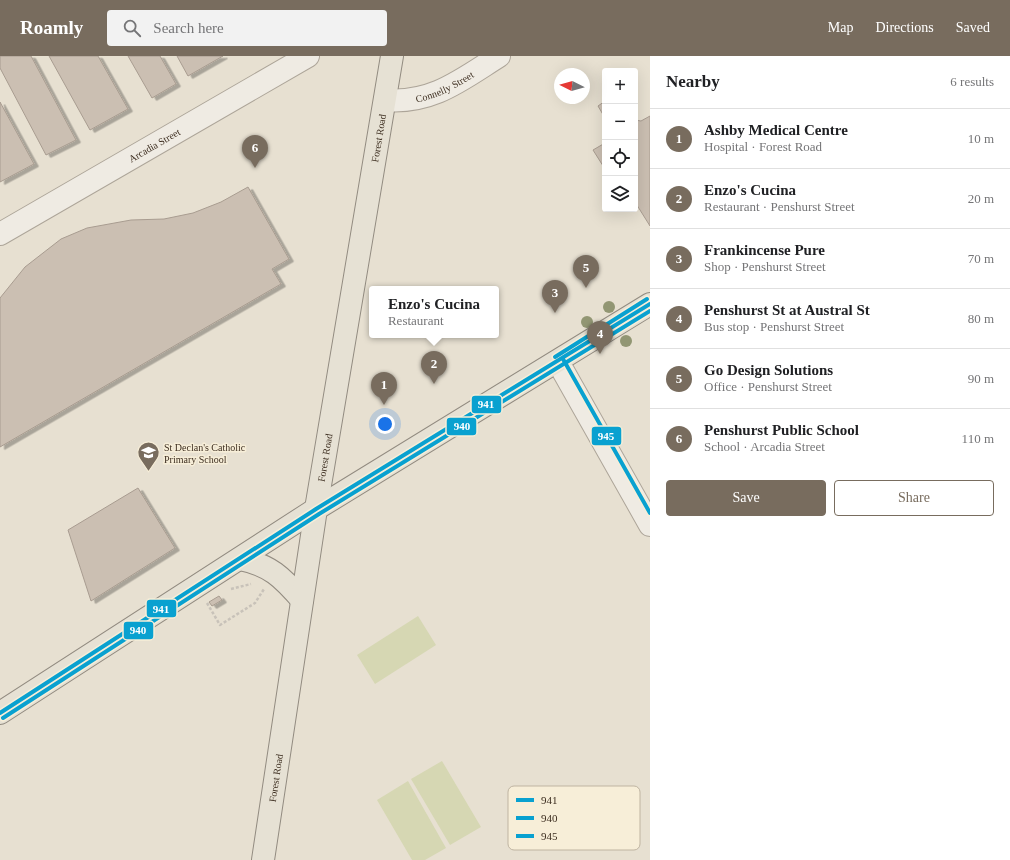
<!DOCTYPE html>
<html lang="en">
<head>
<meta charset="utf-8">
<style>
	:root { --surface:#fff; --page:#f2f2f2; --text:#202124; --muted:#757577; --line:#e0e0e0; --accent:#786c5e }
	body { margin:0; font-family:Georgia,serif; background:var(--page); color:var(--text) }
	.controls { position:absolute; right:12px; top:12px; display:grid; overflow:hidden; border-radius:4px; box-shadow:0 4px 16px #0002 }
	.controls button { width:36px; height:36px; display:grid; place-items:center; padding:0; border:0; border-bottom:1px solid var(--line); background:var(--surface); color:var(--text); font:20px sans-serif }
	.compass { position:absolute; left:554px; top:12px; width:36px; height:36px; border-radius:50%; background:var(--surface); box-shadow:0 4px 16px #0002; rotate:275deg }
	.you { position:absolute; left:385px; top:368px; width:14px; height:14px; margin:-10px; border:3px solid #fff; border-radius:50%; background:#1a73e8; box-shadow:0 0 0 6px #1a73e833 }
	.badge { display:grid; place-items:center; width:26px; height:26px; border-radius:50%; background:var(--accent); color:#fff; font-size:13px; font-weight:700 }
	.pin { position:absolute; translate:-50% -33px; filter:drop-shadow(0 1px 2px #0008) }
	.pin::after { content:''; position:absolute; top:21px; width:14px; height:12px; background:inherit; clip-path:polygon(0 0,100% 0,50% 100%) }
	.popup { position:absolute; left:369px; top:230px; width:130px; height:52px; box-sizing:border-box; display:grid; place-content:center; border-radius:4px; background:var(--surface); filter:drop-shadow(0 1px 3px #0005); font-size:13px; white-space:nowrap; color:var(--muted) }
	.popup b { font-size:15px; color:var(--text) }
	.popup::after { content:''; position:absolute; left:50%; top:100%; margin-left:-8px; border:8px solid transparent; border-top-color:var(--surface) }
	.list { margin:0; padding:0; list-style:none }
	h2 { display:flex; justify-content:space-between; align-items:center; height:52px; margin:0; padding:0 16px; font-size:17px }
	h2 small { font-size:13px; font-weight:400; color:var(--muted) }
	.list li { display:grid; grid-template-columns:26px 1fr auto; gap:12px; align-items:center; box-sizing:border-box; height:60px; padding:0 16px; border-top:1px solid var(--line) }
	.list b { display:block; font-size:15px; white-space:nowrap }
	.list p { margin:0; font-size:13px; white-space:nowrap; color:var(--muted) }
	.list em { font-size:13px; font-style:normal; color:var(--muted) }
	.actions { display:flex; gap:8px; padding:12px 16px }
	.actions a { flex:1; padding:9px 0; border:1px solid var(--accent); border-radius:4px; text-align:center; font-size:14px; color:var(--accent) }
	.actions .main { background:var(--accent); color:#fff }
	.icon { flex:none; width:22px; height:22px; fill:none; stroke:currentColor; stroke-width:2; stroke-linecap:round; stroke-linejoin:round }
	.map { position:relative; flex:none; width:650px; height:804px; overflow:hidden }
	header { display:flex; align-items:center; gap:24px; box-sizing:border-box; height:56px; padding:0 20px; background:var(--accent); color:#fff }
	header strong { font-size:19px }
	nav { display:flex; gap:22px; margin-inline-start:auto; font-size:14px }
	.search { width:280px; height:36px; background:var(--page); display:flex; align-items:center; gap:10px; box-sizing:border-box; padding:0 14px; border-radius:4px; color:var(--muted); font-size:15px }
	main { display:flex }
	aside { flex:1; background:var(--surface) }
	.map>svg:first-child { display:block }
	.green { fill:#d6d7b3 }
	.building { fill:#cbbfb2; stroke:#a89c90; filter:url(#shadow) }
	.lines { fill:none; stroke-linecap:round; stroke-linejoin:round }
	.minor-casing { stroke:#ada599; stroke-width:24 }
	.major-casing { stroke:#928b80; stroke-width:24 }
	.path { stroke:#c8c2b9; stroke-width:2.5; stroke-dasharray:3 2; stroke-linecap:butt }
	.minor { stroke:#efebe3; stroke-width:22 }
	.major { stroke:#e6e1d4; stroke-width:22 }
	.bus-1-casing { stroke:#f7eed8; stroke-width:7 }
	.bus-2-casing { stroke:#f7eed8; stroke-width:7 }
	.bus-3-casing { stroke:#f7eed8; stroke-width:7 }
	.bus-1 { stroke:#09a1d0; stroke-width:4 }
	.bus-2 { stroke:#09a1d0; stroke-width:4 }
	.bus-3 { stroke:#09a1d0; stroke-width:4 }
	.tree { fill:#929673 }
	.labels { text-anchor:middle; stroke-width:3; stroke-linejoin:round; paint-order:stroke }
	.street-label { font-size:10px; fill:#3d2e20; stroke:#f7eed8 }
	.poi-label { font-size:10px; fill:#3d2e20; stroke:#f7eed8; text-anchor:start }
	.key { fill:#f7eed8; stroke:#bfb4a1; stroke-width:1 }
	.key-label { font-size:11px; fill:#3d2e20 }
	.line-badge { stroke:#f7eed8; stroke-width:1.5 }
	.badge-label { font-size:11px; text-anchor:middle; font-weight:bold; fill:#fff }
</style>
</head>
<body>
<header>
<strong>Roamly</strong>
<div class="search"><svg class="icon" aria-label="search" viewBox="0 0 24 24"><circle cx="10" cy="10" r="6"/><path d="M15 15l6 6"/></svg>Search here</div>
<nav><a>Map</a><a>Directions</a><a>Saved</a></nav>
</header>
<main>
<div class="map">
<svg width="650" height="804" viewBox="0 0 650 804">
	<defs>
		<filter id="shadow"><feDropShadow dx="4.5" dy="2.5" stdDeviation="0" flood-color="#0004"/></filter>
	</defs>
	<rect width="100%" height="100%" fill="#e7e0d1"/>
	<!-- green -->
	<g class="green">
		<polygon points="418,560 436,589 375,628 357,599"/>
		<polygon points="442,705 481,771 450,789 411,723"/>
		<polygon points="408,725 446,792 425,804 412,804 377,744"/>
	</g>
	<!-- building -->
	<g class="building">
		<polygon points="0,0 31,0 76,84 46,99 0,12"/>
		<polygon points="49,0 98,0 128,53 90,74"/>
		<polygon points="128,0 160,0 176,28 152,42"/>
		<polygon points="177,0 223,0 188,20"/>
		<polygon points="605,45 605,62 598,50"/>
		<polygon points="0,46 34,108 0,126"/>
		<polygon points="650,60 650,170 635,146 635,64 641,65"/>
		<polygon points="605,87 605,113 593,94"/>
		<polygon points="248,131 289,203 272,213 281,228 0,391 0,242 25,211 61,183 87,172 131,164 164,163 193,157 221,146"/>
		<polygon points="138,432 175,492 91,545 68,474"/>
		<polygon points="219,540 222,544 212,550 209,546"/>
	</g>
	<g class="lines">
		<defs>
			<g id="minor">
				<path id="s1" d="M385 44C432 48 461 24 499 0"/>
				<path id="s2" d="M0 178 308 0"/>
				<polyline points="558,306 650,469"/>
			</g>
			<g id="major">
				<path d="M240 503C270 509 282 521 302 544"/>
				<polyline points="0,657 316,453 650,248"/>
				<path id="s3" d="M263 804 316 453 392 0"/>
			</g>
		</defs>
		<!-- minor casing -->
		<use href="#minor" class="minor-casing"/>
		<!-- major casing -->
		<use href="#major" class="major-casing"/>
		<!-- path -->
		<g class="path">
			<polyline points="231,533 251,528"/>
			<polyline points="207,547 220,569 255,547 264,533"/>
		</g>
		<!-- minor -->
		<use href="#minor" class="minor"/>
		<!-- major -->
		<use href="#major" class="major"/>
		<defs>
			<polyline id="bus-1" points="0,657 316,453 650,248"/>
			<polyline id="bus-2" points="3,662 319,458 650,255"/>
			<g id="bus-3">
				<polyline points="555,301 647,243"/>
				<polyline points="563,303 650,457"/>
			</g>
		</defs>
		<!-- bus-1 casing -->
		<use href="#bus-1" class="bus-1-casing"/>
		<!-- bus-2 casing -->
		<use href="#bus-2" class="bus-2-casing"/>
		<!-- bus-3 casing -->
		<use href="#bus-3" class="bus-3-casing"/>
		<!-- bus-1 -->
		<use href="#bus-1" class="bus-1"/>
		<!-- bus-2 -->
		<use href="#bus-2" class="bus-2"/>
		<!-- bus-3 -->
		<use href="#bus-3" class="bus-3"/>
	</g>
	<!-- trees -->
	<g class="tree">
		<circle cx="609" cy="251" r="6"/>
		<circle cx="587" cy="266" r="6"/>
		<circle cx="626" cy="285" r="6"/>
	</g>
	<!-- icons -->
	<defs>
		<symbol id="school-pin" viewBox="-11 -11 22 30"><path d="M0 17L-7.5 6A9.5 9.5 0 1 1 7.5 6Z" fill="#786c5e" stroke="#f7eed8"/><path d="M0-5L7-2L0 1L-7-2ZM-4 1L0 2.5L4 1V4Q0 6-4 4Z" fill="#fff"/></symbol>
	</defs>
	<g fill-rule="evenodd">
		<use href="#school-pin" x="136" y="384" width="25" height="34"/>
	</g>
	<g class="labels">
		<!-- street labels -->
		<g class="street-label">
			<text dy="4" stroke="none"><textPath href="#s1" startOffset="62">Connelly Street</textPath></text>
			<text dy="4" stroke="none"><textPath href="#s3" startOffset="731">Forest Road</textPath></text>
			<text dy="4" stroke="none"><textPath href="#s2" startOffset="178">Arcadia Street</textPath></text>
			<text dy="4" stroke="none"><textPath href="#s3" startOffset="407">Forest Road</textPath></text>
			<text dy="4" stroke="none"><textPath href="#s3" startOffset="83">Forest Road</textPath></text>
		</g>
		<!-- poi labels -->
		<g class="poi-label">
			<text x="164" y="395">St Declan's Catholic<tspan x="164" dy="12">Primary School</tspan></text>
		</g>
	</g>
	<!-- legend -->
	<rect x="508" y="730" width="132" height="64" rx="6" class="key"/>
	<rect x="516" y="742" width="18" height="4" fill="#09a1d0"/>
	<rect x="516" y="760" width="18" height="4" fill="#09a1d0"/>
	<rect x="516" y="778" width="18" height="4" fill="#09a1d0"/>
	<g class="key-label">
		<text x="541" y="748">941</text>
		<text x="541" y="766">940</text>
		<text x="541" y="784">945</text>
	</g>
	<g class="line-badge">
		<rect x="471" y="339" width="31" height="19" rx="4" fill="#09a1d0"/>
		<rect x="446" y="361" width="31" height="19" rx="4" fill="#09a1d0"/>
		<rect x="591" y="370" width="31" height="20" rx="4" fill="#09a1d0"/>
		<rect x="146" y="543" width="31" height="19" rx="4" fill="#09a1d0"/>
		<rect x="123" y="565" width="31" height="19" rx="4" fill="#09a1d0"/>
	</g>
	<g class="badge-label">
		<text x="486" y="352">941</text>
		<text x="462" y="374">940</text>
		<text x="606" y="384">945</text>
		<text x="161" y="557">941</text>
		<text x="138" y="578">940</text>
	</g>
</svg>
<div class="controls">
<button>+</button>
<button>−</button>
<button><svg class="icon" aria-label="locate" viewBox="0 0 24 24"><circle cx="12" cy="12" r="6"/><path d="M12 2v4M12 18v4M2 12h4M18 12h4"/></svg></button>
<button><svg class="icon" aria-label="layers" viewBox="0 0 24 24"><path d="M12 4l9 5-9 5-9-5zM3 14l9 5 9-5"/></svg></button>
</div>
<svg class="compass" viewBox="-18 -18 36 36"><path d="M0-13l5 13h-10z" fill="#e53935"/><path d="M0 13l5-13h-10z" fill="#757577"/></svg>
<div class="you"></div>
<div class="pin badge" style="left:384px;top:349px">1</div>
<div class="pin badge" style="left:434px;top:328px">2</div>
<div class="popup"><b>Enzo's Cucina</b>Restaurant</div>
<div class="pin badge" style="left:555px;top:257px">3</div>
<div class="pin badge" style="left:600px;top:298px">4</div>
<div class="pin badge" style="left:586px;top:232px">5</div>
<div class="pin badge" style="left:255px;top:112px">6</div>
</div>
<aside>
<h2>Nearby<small>6 results</small></h2>
<ul class="list">
<li><span class="badge">1</span><div><b>Ashby Medical Centre</b><p>Hospital · Forest Road</p></div><em>10 m</em></li>
<li><span class="badge">2</span><div><b>Enzo's Cucina</b><p>Restaurant · Penshurst Street</p></div><em>20 m</em></li>
<li><span class="badge">3</span><div><b>Frankincense Pure</b><p>Shop · Penshurst Street</p></div><em>70 m</em></li>
<li><span class="badge">4</span><div><b>Penshurst St at Austral St</b><p>Bus stop · Penshurst Street</p></div><em>80 m</em></li>
<li><span class="badge">5</span><div><b>Go Design Solutions</b><p>Office · Penshurst Street</p></div><em>90 m</em></li>
<li><span class="badge">6</span><div><b>Penshurst Public School</b><p>School · Arcadia Street</p></div><em>110 m</em></li>
</ul>
<div class="actions"><a class="main">Save</a><a>Share</a></div>
</aside>
</main>
</body>
</html>
